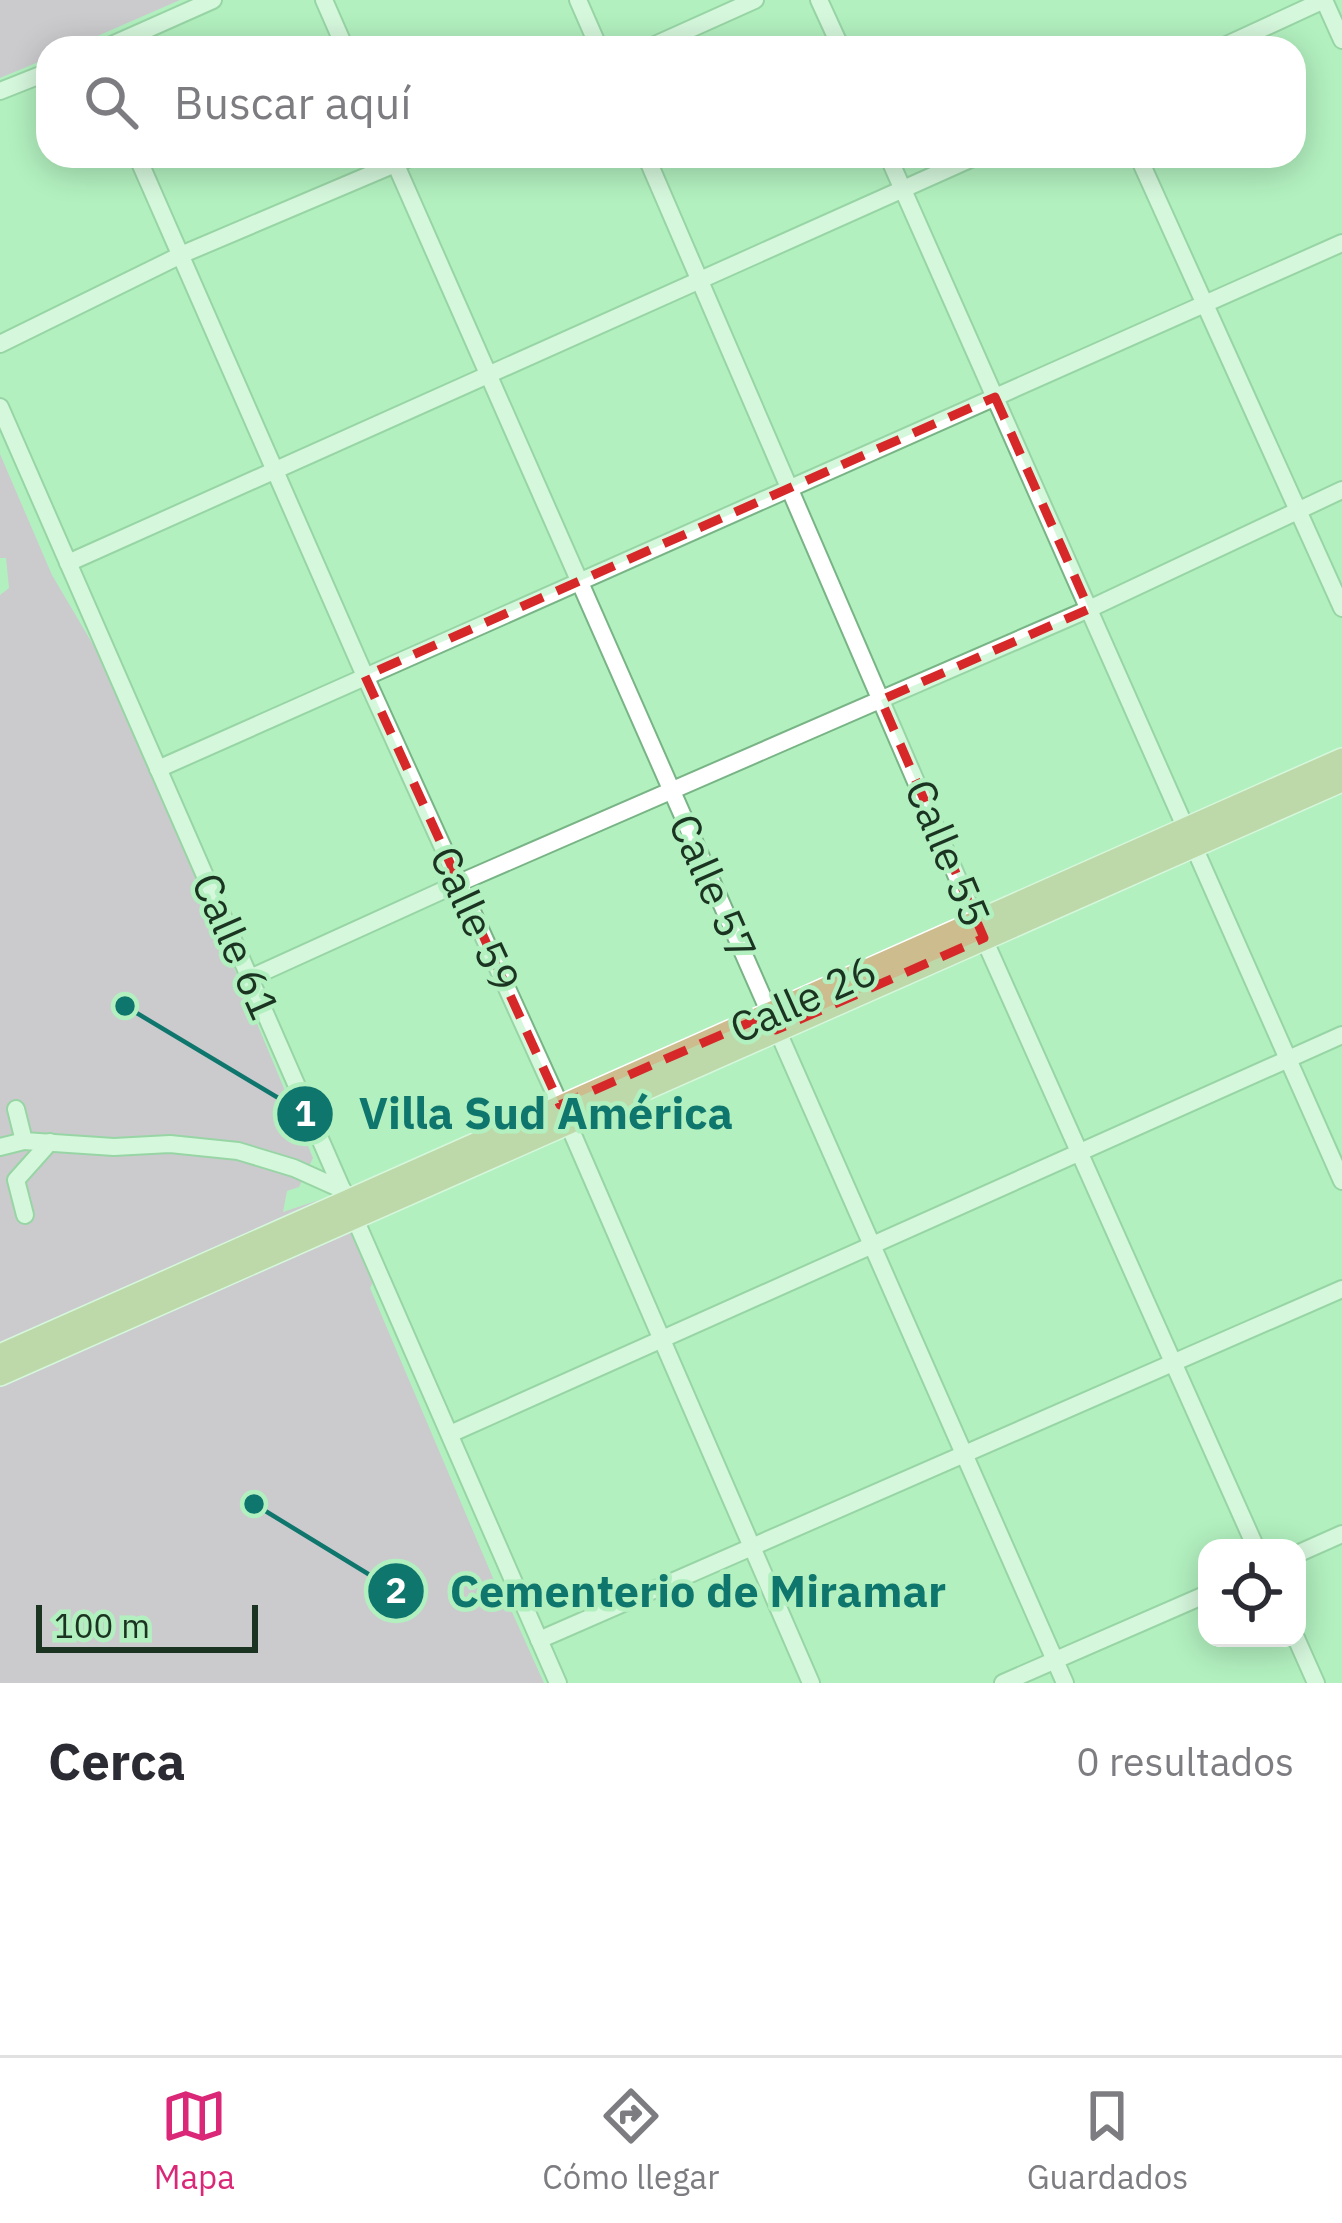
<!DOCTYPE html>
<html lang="es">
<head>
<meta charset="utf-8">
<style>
	:root { --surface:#fff; --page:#f7f7f7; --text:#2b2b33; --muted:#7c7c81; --line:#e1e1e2; --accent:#db2777 }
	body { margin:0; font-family:"IBM Plex Sans",sans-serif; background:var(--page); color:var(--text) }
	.controls { position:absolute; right:36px; bottom:36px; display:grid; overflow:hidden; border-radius:24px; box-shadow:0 6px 30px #0003 }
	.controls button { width:108px; height:108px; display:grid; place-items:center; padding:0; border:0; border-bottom:3px solid var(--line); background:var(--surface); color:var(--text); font:60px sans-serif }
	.scale { position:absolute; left:36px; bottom:30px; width:222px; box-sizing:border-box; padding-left:12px; border:6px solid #1b3421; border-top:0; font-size:33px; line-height:42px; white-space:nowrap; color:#1b3421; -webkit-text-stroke:9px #b2f0bf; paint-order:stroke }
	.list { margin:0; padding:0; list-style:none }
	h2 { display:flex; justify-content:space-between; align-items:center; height:156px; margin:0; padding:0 48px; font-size:51px }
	h2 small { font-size:39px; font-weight:400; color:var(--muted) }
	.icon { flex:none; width:66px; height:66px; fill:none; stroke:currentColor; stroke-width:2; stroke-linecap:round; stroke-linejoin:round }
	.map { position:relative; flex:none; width:1342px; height:1683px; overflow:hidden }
	.search { position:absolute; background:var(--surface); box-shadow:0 6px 30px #0003; left:36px; right:36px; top:36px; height:132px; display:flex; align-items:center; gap:30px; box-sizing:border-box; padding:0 42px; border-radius:36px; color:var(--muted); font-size:45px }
	.sheet { height:372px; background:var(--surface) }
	nav { display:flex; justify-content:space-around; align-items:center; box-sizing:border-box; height:168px; border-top:3px solid var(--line); background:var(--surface); font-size:33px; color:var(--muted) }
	nav a { display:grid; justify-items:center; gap:6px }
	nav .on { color:var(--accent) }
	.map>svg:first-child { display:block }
	.green { fill:#e89de0 }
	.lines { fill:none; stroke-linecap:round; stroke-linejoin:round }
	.minor-casing { stroke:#78b485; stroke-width:20 }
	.major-casing { stroke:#fff; stroke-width:24 }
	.minor { stroke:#fff; stroke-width:16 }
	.major { stroke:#ccbc8e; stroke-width:21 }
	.marked { fill:none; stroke:#d62828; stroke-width:9; stroke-dasharray:24 15; stroke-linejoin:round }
	.labels { text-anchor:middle; stroke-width:9; stroke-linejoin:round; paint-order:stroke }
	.street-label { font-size:42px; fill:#1b3421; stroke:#b2f0bf }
	.leader { fill:none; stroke:#0f766e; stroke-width:4.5 }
	.callout-dot { fill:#0f766e; stroke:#b2f0bf; stroke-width:4.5 }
	.mark-label { font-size:36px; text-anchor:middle; font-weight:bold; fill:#fff }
	.callout-label { font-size:45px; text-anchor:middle; font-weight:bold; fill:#0f766e; stroke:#b2f0bf; stroke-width:9; stroke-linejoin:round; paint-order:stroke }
</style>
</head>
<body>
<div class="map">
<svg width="1342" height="1683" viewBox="0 0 1342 1683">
	<rect width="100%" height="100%" fill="#b2f0bf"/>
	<!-- green -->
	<g class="green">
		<polygon points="0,0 180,0 70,48 48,48 48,58 0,78"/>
		<polygon points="0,454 52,575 124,697 223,923 219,932 313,1158 299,1187 287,1191 283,1212 340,1193 0,1347 0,595 9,588 6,558 0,558"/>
		<polygon points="348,1232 356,1235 375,1279 370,1288 507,1611 512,1612 544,1683 0,1683 0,1383"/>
	</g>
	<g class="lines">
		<defs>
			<g id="minor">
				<polyline points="324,0 345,48"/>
				<polyline points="578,0 599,48"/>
				<polyline points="819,0 841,48"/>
				<polyline points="1324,0 1342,40"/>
				<polyline points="105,48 213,0"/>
				<polyline points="648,48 755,0"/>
				<polyline points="1220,48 1324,0"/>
				<polyline points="0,91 48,72"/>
				<polyline points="137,156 365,676 560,1105 811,1683"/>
				<polyline points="392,156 1065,1683"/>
				<polyline points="646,156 976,921 1256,1548"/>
				<polyline points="888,156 1342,1181"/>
				<polyline points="1138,156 1342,608"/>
				<polyline points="0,344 183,254 414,156"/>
				<polyline points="0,407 558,1683"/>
				<polyline points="68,563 977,156"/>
				<polyline points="158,769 1342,243"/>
				<polyline points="250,978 459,883 1089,609 1342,490"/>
				<polyline points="16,1109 24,1141 114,1147 170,1144 238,1151 294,1168 343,1190"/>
				<polyline points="0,1147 24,1141"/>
				<polyline points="25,1215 16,1180 50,1142"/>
				<polyline points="450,1434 1342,1035"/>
				<polyline points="1297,1554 1342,1534"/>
				<polyline points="1296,1638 1316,1683"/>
				<polyline points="539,1640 1342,1289"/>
				<polyline points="1003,1683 1207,1594"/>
			</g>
			<g id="major">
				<polyline points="0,1355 1342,759"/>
				<polyline points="0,1375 1342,781"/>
			</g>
		</defs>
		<!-- minor casing -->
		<use href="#minor" class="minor-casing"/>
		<!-- major casing -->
		<use href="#major" class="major-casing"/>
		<!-- minor -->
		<use href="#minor" class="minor"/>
		<!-- major -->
		<use href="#major" class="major"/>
	</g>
	<!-- marked area -->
	<path d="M0 0H1342V1683H0ZM995 397 1089 609 881 700 984 938 776 1030 769 1014 560 1105 365 676Z" fill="#b2f0bf" fill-opacity=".55" fill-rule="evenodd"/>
	<path class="marked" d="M995 397 1089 609 881 700 984 938 776 1030 769 1014 560 1105 365 676Z"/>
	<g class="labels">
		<!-- street labels -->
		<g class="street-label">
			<text transform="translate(948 853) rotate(67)" y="15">Calle 55</text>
			<text transform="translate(713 887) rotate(66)" y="15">Calle 57</text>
			<text transform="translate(475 919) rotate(65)" y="15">Calle 59</text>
			<text transform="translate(236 946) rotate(66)" y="15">Calle 61</text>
			<text transform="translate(803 999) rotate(-24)" y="15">Calle 26</text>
		</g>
	</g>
	<!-- callouts -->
	<path class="leader" d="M125 1006L305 1114M254 1504L396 1591"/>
	<g class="callout-dot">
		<circle cx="125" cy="1006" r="12"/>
		<circle cx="254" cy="1504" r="12"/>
		<circle cx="305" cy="1114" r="30"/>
		<circle cx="396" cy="1591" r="30"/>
	</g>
	<g class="mark-label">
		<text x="305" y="1126">1</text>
		<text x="396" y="1603">2</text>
	</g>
	<g class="callout-label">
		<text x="546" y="1129">Villa Sud América</text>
		<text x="698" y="1607">Cementerio de Miramar</text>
	</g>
</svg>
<div class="controls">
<button><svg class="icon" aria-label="locate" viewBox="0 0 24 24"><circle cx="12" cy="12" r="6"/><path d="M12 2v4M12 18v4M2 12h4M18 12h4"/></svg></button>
</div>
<div class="scale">100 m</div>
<div class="search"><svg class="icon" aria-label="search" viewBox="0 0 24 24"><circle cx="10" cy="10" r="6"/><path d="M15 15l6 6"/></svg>Buscar aquí</div>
</div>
<section class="sheet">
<h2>Cerca<small>0 resultados</small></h2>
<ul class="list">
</ul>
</section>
<nav>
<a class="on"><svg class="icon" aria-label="map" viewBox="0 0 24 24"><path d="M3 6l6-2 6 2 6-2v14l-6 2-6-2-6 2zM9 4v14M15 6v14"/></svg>Mapa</a>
<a><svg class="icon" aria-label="directions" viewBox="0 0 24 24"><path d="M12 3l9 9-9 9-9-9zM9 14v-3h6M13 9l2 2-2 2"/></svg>Cómo llegar</a>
<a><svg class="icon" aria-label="saved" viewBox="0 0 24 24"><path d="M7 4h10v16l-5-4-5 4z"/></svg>Guardados</a>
</nav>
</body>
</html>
